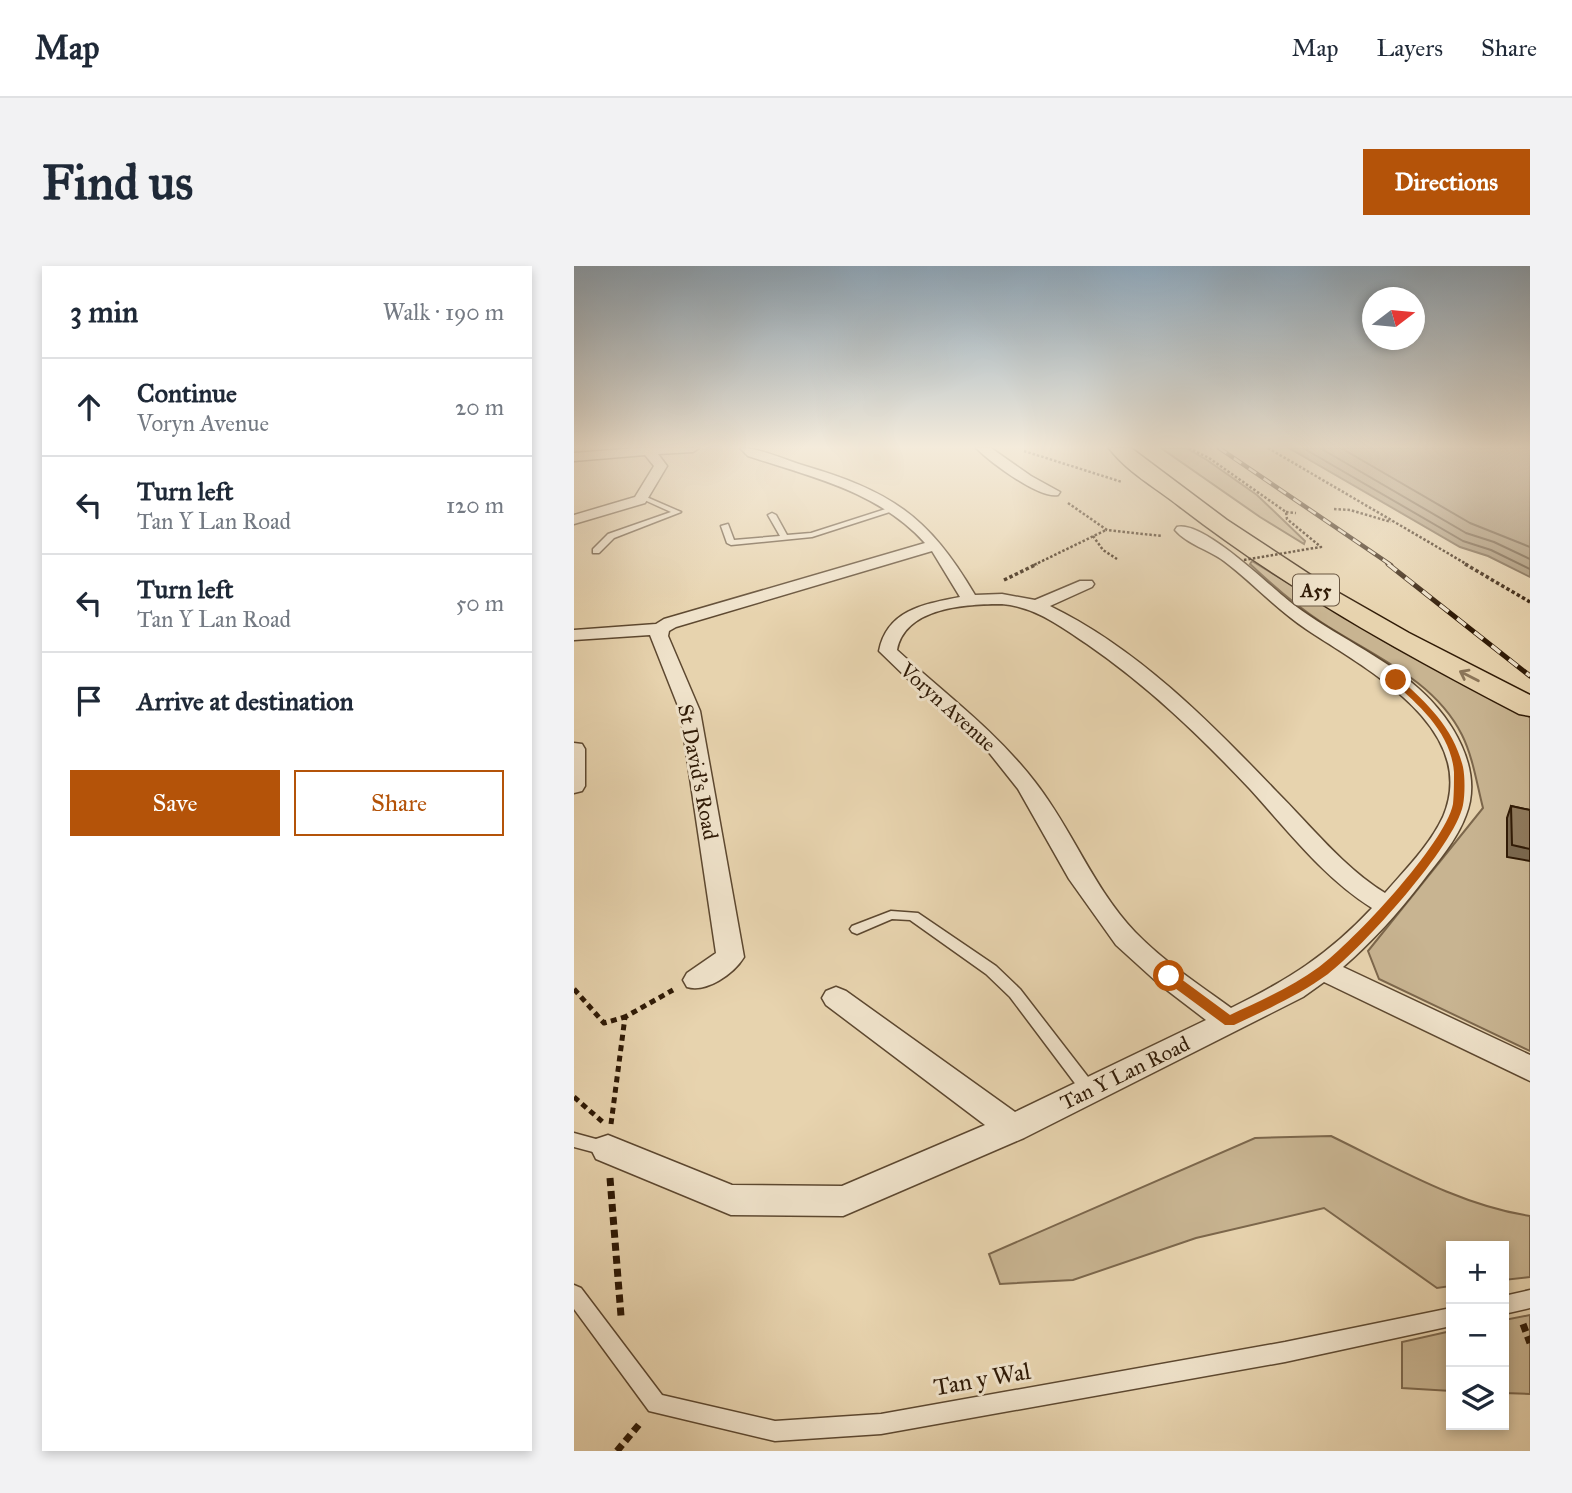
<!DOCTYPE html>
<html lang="en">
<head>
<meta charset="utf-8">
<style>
	:root { --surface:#fff; --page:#f2f2f3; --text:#1f2937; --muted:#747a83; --line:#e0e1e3; --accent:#b45309 }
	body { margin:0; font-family:"IM FELL Great Primer",serif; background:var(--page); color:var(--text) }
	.controls { position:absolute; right:21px; bottom:21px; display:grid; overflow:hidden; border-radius:0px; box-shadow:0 4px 10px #0003 }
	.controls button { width:63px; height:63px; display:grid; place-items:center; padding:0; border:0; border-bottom:2px solid var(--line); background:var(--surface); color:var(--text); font:35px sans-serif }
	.compass { position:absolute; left:788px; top:21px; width:63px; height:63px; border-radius:50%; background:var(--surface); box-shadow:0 4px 10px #0003; rotate:74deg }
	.stop { position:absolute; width:21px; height:21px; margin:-16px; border:5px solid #b45309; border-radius:50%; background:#fff }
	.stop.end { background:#b45309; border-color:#fff; box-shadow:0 2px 7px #0008 }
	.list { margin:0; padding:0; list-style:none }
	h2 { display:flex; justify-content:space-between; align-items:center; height:91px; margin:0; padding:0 28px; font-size:30px }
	h2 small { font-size:23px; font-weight:400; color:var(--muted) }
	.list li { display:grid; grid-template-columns:46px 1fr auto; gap:21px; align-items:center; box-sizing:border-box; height:98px; padding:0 28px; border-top:2px solid var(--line) }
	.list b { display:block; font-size:26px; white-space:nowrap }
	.list p { margin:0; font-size:23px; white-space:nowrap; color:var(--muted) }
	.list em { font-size:23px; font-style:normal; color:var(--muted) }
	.actions { display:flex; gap:14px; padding:21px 28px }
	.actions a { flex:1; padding:16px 0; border:2px solid var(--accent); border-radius:0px; text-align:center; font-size:24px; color:var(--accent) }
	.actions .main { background:var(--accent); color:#fff }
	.icon { flex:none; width:38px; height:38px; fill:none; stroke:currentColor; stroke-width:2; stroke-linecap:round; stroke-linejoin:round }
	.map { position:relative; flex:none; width:956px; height:1185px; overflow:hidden; border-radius:0px }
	header { display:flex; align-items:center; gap:42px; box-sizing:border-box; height:98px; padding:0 35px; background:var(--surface); border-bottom:2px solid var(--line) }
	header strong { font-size:33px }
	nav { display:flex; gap:38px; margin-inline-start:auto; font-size:24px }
	.intro { display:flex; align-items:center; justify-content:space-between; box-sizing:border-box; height:168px; padding:0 42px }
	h1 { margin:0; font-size:49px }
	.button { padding:18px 32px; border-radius:0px; background:var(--accent); color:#fff; font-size:24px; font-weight:700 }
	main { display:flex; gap:42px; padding:0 42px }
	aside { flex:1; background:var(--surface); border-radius:0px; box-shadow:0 4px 10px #0003 }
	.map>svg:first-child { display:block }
	.green { fill:#c8b491; stroke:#7c674c; stroke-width:2 }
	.water { fill:#a89475; stroke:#786349; stroke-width:2 }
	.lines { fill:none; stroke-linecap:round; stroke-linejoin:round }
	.shore { stroke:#6c573e; stroke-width:2 }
	.lane-casing { stroke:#5d4830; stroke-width:3 }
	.street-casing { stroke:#5d4830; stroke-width:3 }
	.highway-casing { stroke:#2f1a06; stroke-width:3 }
	.path-far3 { stroke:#2f1a06; stroke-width:2.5; stroke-dasharray:2.5 2; stroke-linecap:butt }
	.path-far2 { stroke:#2f1a06; stroke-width:3.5; stroke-dasharray:3.5 2.5; stroke-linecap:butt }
	.path-far1 { stroke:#2f1a06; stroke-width:5; stroke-dasharray:6 4.5; stroke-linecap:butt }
	.path { stroke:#2f1a06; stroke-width:7; stroke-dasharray:8 5; stroke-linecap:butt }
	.lane { fill:#efe2ca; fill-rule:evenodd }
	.street { fill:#efe2ca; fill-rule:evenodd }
	.highway { fill:#e7d3ae; fill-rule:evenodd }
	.rail-far1-casing { stroke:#2f1a06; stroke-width:4.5 }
	.rail-casing { stroke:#2f1a06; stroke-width:5 }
	.rail-far1 { stroke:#efe2ca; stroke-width:2.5; stroke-dasharray:9; stroke-linecap:butt }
	.rail { stroke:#efe2ca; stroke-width:3.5; stroke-dasharray:11; stroke-linecap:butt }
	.path-bridge { stroke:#2f1a06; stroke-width:2.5; stroke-dasharray:2.5 2; stroke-linecap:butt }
	.wall { fill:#7b6950; stroke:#2f1a06; stroke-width:2 }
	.building { fill:#8f7a5d; stroke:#2f1a06; stroke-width:2 }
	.oneway { stroke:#8b765a }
	.route { fill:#b45309 }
	.labels { text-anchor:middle; stroke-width:6; stroke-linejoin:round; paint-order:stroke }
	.shield { fill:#efe2ca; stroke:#695641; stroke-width:2 }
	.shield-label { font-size:19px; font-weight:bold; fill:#2f1a06 }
	.street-label { font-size:21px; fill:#2f1a06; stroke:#efe2ca }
	.near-street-label { font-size:24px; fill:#2f1a06; stroke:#efe2ca }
</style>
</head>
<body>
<header>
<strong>Map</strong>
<nav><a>Map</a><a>Layers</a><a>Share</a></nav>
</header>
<div class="intro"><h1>Find us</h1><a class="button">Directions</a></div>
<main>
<aside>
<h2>3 min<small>Walk · 190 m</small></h2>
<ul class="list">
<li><svg class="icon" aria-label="ahead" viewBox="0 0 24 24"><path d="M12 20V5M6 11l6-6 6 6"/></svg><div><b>Continue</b><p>Voryn Avenue</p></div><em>20 m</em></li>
<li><svg class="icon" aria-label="left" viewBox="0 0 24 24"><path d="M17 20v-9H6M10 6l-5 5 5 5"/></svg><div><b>Turn left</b><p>Tan Y Lan Road</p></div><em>120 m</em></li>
<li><svg class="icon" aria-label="left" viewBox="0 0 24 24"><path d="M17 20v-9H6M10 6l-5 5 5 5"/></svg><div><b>Turn left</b><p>Tan Y Lan Road</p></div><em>50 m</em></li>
<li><svg class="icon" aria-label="arrive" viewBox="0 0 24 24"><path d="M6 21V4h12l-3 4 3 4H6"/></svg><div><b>Arrive at destination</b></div></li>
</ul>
<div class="actions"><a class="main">Save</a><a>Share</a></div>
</aside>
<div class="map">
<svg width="956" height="1185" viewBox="0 0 956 1185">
	<rect width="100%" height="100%" fill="#e7d3ae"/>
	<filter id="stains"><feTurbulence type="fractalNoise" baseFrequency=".00286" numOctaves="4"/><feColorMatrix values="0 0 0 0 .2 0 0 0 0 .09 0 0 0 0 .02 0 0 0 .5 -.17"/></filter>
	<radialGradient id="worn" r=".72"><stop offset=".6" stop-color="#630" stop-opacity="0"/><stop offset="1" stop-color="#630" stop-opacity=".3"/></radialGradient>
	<!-- green -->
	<g class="green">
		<polygon points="587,182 612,182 633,194 683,229 731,275 730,278 686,251"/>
		<path d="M678 295 820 381 956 451V785L805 713 794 685 909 542C903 519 899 491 888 469 860 413 797 389 747 356 721 339 698 319 676 298Z"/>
		<path d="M757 870C821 901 885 939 956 950V1011L930 1014V980H877V1020L863 1022 750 942 622 972 499 1014 426 1018 415 988 681 872Z"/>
		<polygon points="956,1049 956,1128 930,1127 930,1054"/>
		<polygon points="877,1065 877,1125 828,1122 828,1076"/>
	</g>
	<!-- water -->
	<polygon class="water" points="715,182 956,182 956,311 914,290 886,281"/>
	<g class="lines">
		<!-- shore -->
		<g class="shore">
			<polyline points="729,182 889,275 917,284 956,303"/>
			<polyline points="746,182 892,267 920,276 956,293"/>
			<polyline points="767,182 896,257 956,281"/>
		</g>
		<defs>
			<g id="lane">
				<polygon points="66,230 70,230 107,246 40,272 25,287 19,287 19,283 34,268 97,246 66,232"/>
				<polygon points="318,241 325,243 238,271 157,279 153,277 147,260 154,258 160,274 206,270 194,249 198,247 202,249 213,269 237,267"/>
				<polygon points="317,645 344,647 422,700 446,723 521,820 523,824 521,828 515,830 509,828 436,731 412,708 336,654 318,653 283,668 278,666 276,663 278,660"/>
				<polygon points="0,867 40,878 42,883 40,888 34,890 0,881"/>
				<polygon points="0,1019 7,1022 88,1129 201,1155 307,1148 711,1076 877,1042 877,1060 711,1096 307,1168 201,1175 75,1145 0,1043"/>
				<polygon points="956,1024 956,1042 930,1048 930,1030"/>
			</g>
			<g id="street">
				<polygon points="63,182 125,182 119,186 84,188 93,200 71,237 0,258 0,249 61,231 80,200 71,189 0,195 0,187"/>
				<path d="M166 182C187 182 208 193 228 199 316 225 354 249 401 329L428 328 461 334 506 315H518L520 318 518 321 476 340C563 382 636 456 702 525 737 560 769 601 811 627 831 604 856 579 869 551 907 461 790 402 732 363 702 343 678 316 650 295 635 284 613 278 601 264L603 261C630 254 698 323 720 339 760 369 807 389 844 422 878 452 910 503 892 549 883 574 864 595 848 616 824 647 799 675 769 701L956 789V815L750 716 729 731 450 872 269 950 157 949 22 893 17 883 22 873 34 869 158 919 268 920 411 859 252 739 248 732 252 725 262 721 272 725 441 846 632 754 585 718 542 679 495 613 444 523 409 479 365 443 305 385C313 344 350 338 386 331L358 285 102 361 95 365 94 370 126 445 170 691C160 708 132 727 113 721L109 714 113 707 142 687 106 445 76 369 0 374V364L82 358 90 353 351 277C304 225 237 211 174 190ZM428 338C461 341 486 360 513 378 574 420 626 470 676 523 714 565 750 612 798 642 754 689 714 714 657 742 624 718 589 695 561 666 519 622 498 563 461 516 422 465 370 427 323 384 331 341 393 338 428 338Z"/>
				<path d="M402 182H417L457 210 486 226 484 229C465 233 416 196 402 182Z"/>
				<polygon points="0,477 8,478 11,483 11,520 8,525 0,527"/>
			</g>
			<path id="highway" d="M535 182H557L653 254 758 323 835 367 956 429V450L945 448C826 386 711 322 605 240 582 222 552 205 535 182Z"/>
		</defs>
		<!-- lane casing -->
		<use href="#lane" class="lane-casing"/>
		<!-- street casing -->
		<use href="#street" class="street-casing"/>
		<!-- highway casing -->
		<use href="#highway" class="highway-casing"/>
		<!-- path-far3 -->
		<g class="path-far3">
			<polyline points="615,182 635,192 712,246 713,253 747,281 734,283"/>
			<polyline points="694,182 894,299"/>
			<polyline points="450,185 548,216"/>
			<polyline points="494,237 533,264 588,270"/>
			<polyline points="760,243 776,244 817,256"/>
			<polyline points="712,246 722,247"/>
			<polyline points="519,270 529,284 543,293"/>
			<polyline points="460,299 532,264"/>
		</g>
		<!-- path-far2 -->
		<g class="path-far2">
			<polyline points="891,298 956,336"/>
			<polyline points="430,314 463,298"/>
		</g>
		<!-- path-far1 -->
		<g class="path-far1">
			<polyline points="0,723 30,757 51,751"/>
			<polyline points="0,831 31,858"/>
			<polyline points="37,858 51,751 99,724"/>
		</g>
		<!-- path -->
		<g class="path">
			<polyline points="36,912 47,1050"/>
			<polyline points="949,1058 956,1077"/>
			<polyline points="43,1185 68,1155"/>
		</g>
		<!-- lane -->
		<use href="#lane" class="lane"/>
		<!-- street -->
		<use href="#street" class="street"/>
		<!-- highway -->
		<use href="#highway" class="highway"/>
		<defs>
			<polyline id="rail-far1" points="645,182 817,299"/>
			<polyline id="rail" points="814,298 956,410"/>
		</defs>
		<!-- rail-far1 casing -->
		<use href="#rail-far1" class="rail-far1-casing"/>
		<!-- rail casing -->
		<use href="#rail" class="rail-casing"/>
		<!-- rail-far1 -->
		<use href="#rail-far1" class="rail-far1"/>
		<!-- rail -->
		<use href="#rail" class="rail"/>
		<!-- path-bridge -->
		<polyline class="path-bridge" points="670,294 734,283"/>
	</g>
	<!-- wall -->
	<polygon class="wall" points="937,540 956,544 956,595 933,591 933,552"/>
	<!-- building -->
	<polygon class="building" points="937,540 956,544 956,583 938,579"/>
	<!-- one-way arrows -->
	<defs><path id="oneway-shaft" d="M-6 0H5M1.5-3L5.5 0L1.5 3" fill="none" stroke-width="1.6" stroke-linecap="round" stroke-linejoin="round" transform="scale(1.75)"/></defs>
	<use class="oneway" href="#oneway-shaft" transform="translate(895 410) rotate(-153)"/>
	<!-- sky -->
	<linearGradient id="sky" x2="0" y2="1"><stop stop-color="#8ea7ba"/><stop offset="0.52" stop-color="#f4ebdb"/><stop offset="1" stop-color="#f4ebdb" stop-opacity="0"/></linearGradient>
	<rect width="956" height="348" fill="url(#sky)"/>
	<!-- route -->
	<path class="route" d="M819 412H825C854 438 880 463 889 501 891 511 891 528 889 539 881 580 788 682 754 708 725 729 692 744 660 759H651L590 714V707H599L656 749C686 735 718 721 745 701 779 676 871 578 879 538 880 529 880 516 880 506 877 467 846 440 819 416Z"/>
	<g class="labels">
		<!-- shield labels -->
		<rect class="shield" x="719" y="308.5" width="46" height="31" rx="5"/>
		<g class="shield-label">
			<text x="742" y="331">A55</text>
		</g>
		<!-- street labels -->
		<g class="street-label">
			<text transform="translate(374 441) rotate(42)" y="7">Voryn Avenue</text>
			<text transform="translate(124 506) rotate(79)" y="7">St David's Road</text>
			<text transform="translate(551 807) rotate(-26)" y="7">Tan Y Lan Road</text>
		</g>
		<!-- near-street labels -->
		<g class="near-street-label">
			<text transform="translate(408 1113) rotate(-10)" y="8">Tan y Wal</text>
		</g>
	</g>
	<rect width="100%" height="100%" filter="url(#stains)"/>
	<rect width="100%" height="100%" fill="url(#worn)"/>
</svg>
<div class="controls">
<button>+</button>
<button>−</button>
<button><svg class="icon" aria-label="layers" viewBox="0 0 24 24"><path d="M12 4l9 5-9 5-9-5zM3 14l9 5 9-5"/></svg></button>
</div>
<svg class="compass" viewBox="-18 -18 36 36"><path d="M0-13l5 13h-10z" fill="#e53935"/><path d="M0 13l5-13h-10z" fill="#747a83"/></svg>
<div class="stop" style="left:595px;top:710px"></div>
<div class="stop end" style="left:822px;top:414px"></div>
</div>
</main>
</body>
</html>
